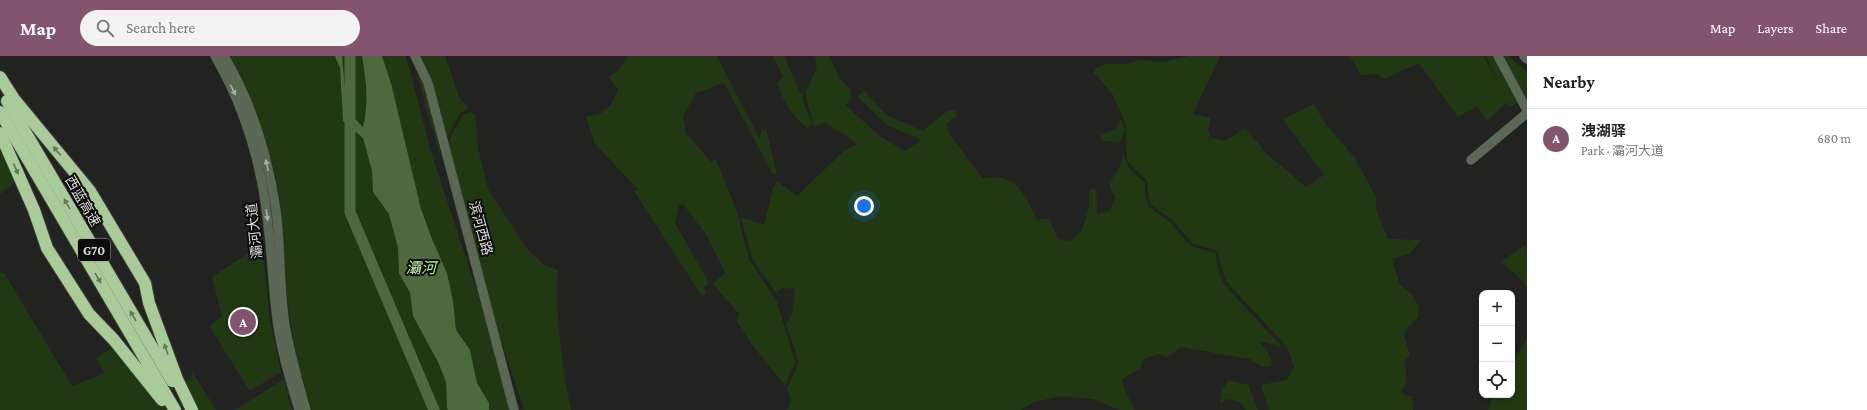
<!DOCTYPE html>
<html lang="en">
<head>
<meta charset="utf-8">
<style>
	:root { --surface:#fff; --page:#f2f2f2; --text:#222; --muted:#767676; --line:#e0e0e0; --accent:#82546e }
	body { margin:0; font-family:"Crimson Pro","Noto Sans SC",serif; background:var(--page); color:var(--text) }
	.controls { position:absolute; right:12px; bottom:12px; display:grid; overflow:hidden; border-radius:8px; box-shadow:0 2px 6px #0003 }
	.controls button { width:36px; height:36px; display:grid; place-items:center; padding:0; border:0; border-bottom:1px solid var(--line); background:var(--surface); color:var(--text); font:20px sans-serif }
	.you { position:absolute; left:864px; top:150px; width:14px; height:14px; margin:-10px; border:3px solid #fff; border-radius:50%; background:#1a73e8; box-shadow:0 0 0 6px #1a73e833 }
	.badge { display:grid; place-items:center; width:26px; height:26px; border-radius:50%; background:var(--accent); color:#fff; font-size:13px; font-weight:700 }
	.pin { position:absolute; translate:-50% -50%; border:2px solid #fff; box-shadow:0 1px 4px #0006 }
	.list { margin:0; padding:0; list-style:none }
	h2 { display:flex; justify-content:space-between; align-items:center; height:52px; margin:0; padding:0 16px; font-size:17px }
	h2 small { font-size:13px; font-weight:400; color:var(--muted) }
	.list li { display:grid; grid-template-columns:26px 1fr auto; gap:12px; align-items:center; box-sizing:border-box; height:60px; padding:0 16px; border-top:1px solid var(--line) }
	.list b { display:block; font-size:15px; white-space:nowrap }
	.list p { margin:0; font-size:13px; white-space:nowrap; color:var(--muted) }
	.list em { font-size:13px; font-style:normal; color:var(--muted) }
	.icon { flex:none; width:22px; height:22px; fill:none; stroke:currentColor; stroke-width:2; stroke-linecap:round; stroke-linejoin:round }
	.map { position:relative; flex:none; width:1527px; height:354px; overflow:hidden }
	header { display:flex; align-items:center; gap:24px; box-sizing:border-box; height:56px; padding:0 20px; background:var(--accent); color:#fff }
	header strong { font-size:19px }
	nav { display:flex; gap:22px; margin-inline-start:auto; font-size:14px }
	.search { width:280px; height:36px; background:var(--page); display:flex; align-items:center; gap:10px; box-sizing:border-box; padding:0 14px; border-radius:22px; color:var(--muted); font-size:15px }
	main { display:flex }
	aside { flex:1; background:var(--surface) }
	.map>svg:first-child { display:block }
	.green { fill:#213913 }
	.water { fill:#4d6a3e }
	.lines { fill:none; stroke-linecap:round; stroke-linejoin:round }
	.river { stroke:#4d6a3e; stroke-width:11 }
	.minor-casing { stroke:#3c3d3b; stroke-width:10 }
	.highway-casing { stroke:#3c3d3b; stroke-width:14 }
	.minor { stroke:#5b6854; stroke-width:9 }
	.highway { stroke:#a9ca99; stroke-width:12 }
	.oneway { fill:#a8aea5 }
	.oneway2 { fill:#627459 }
	.labels { text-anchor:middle; stroke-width:4; stroke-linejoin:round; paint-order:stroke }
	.shield { fill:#0c0c0b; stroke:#9e9e9d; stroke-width:1 }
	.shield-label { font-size:13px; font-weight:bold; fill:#dcdddb }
	.street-label { font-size:14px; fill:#dcdddb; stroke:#0c0c0b }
	.water-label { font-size:15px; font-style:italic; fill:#c5f5ad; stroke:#0c0c0b }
</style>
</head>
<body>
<header>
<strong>Map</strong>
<div class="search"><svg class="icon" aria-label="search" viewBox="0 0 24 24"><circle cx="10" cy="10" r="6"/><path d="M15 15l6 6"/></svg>Search here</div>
<nav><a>Map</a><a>Layers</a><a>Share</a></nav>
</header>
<main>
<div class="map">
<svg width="1527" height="354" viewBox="0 0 1527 354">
	<rect width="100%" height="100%" fill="#222321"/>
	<!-- green -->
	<g class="green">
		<path d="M228 0H335L340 12 343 65 363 82 372 115 373 136 389 158 398 192 399 217 410 237 413 260 439 308 446 326 448 354H312C297 311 289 266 285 221 282 192 283 161 278 133 269 86 252 41 228 0Z"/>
		<path d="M342 0H362C366 25 367 46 364 71L347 54Z"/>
		<polygon points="382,0 406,0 431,96 516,354 489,354 489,347 477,327 470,294 456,274 453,245 447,217 432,183 421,153 391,27"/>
		<polygon points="412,0 445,0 459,41 469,52 460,57 439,96"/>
		<polygon points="628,0 717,0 760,84 761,75 766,72 777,118 773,118 724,27 696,37 683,60 686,77 711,106 716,103 736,153 749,203 777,246 795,306 785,329 753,290 736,264 739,258 713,228 725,217 707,180 683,148 679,149 675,167 709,227 704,231 706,237 702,240 634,135 639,134 595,88 586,61 600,58 611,49 618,34 609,21 618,15"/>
		<path d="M773 0H784L800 37 803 36 802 44 812 66 809 72C795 66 781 41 777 27L783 21Z"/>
		<path d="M815 0H829L840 23 851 34V43L845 49 881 81 905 95 921 84 887 69 857 40 864 35 888 60 923 75 942 59 950 54 955 55 957 60 947 67 948 76 983 123C988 122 996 120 1002 122 1022 127 1028 147 1037 164L1049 162 1058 183 1069 185 1081 177 1089 152V135L1094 132C1098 137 1096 151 1097 158L1110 154 1115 141C1106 125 1110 127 1118 114 1121 109 1122 103 1123 98L1130 114 1145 126V140L1150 152 1169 165 1191 190 1215 197 1219 217 1224 228 1282 291 1259 285 1271 301 1272 310 1263 311 1250 303 1181 291 1168 300 1159 298 1145 302 1140 313 1122 323 1124 333 1135 354H1120L1093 343 1061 340 1034 346 1021 354H787L792 344 787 333 799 306 786 268 792 259 794 233 783 232 776 237 752 202 741 161 764 169 773 132 778 126 797 140 844 95 858 88 825 66 814 71 805 38 817 11Z"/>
		<polygon points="1189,0 1220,0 1193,58 1210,62 1208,74 1211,82 1225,85 1245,72 1267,98 1306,131 1324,119 1283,63 1314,48 1324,66 1355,102 1376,141 1376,153 1388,183 1421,184 1409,198 1392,203 1400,229 1411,238 1419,250 1418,261 1410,269 1404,280 1410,299 1405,305 1407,327 1401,334 1404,339 1412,340 1413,354 1269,354 1261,329 1287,324 1294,311 1287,291 1226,225 1217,195 1192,187 1172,164 1150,148 1147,125 1127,105 1126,68 1112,37 1094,17 1096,12 1104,8 1126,8 1139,4 1162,6"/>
		<polygon points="1350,0 1484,0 1500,31 1486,0 1508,0 1527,16 1527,55 1521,45 1510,51 1507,46 1487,65 1477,50 1458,61 1419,7 1384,23 1378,18 1361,19"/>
		<path d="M471 56 475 59 478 92 488 133 527 193 543 208 558 214C555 261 562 308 571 354H524L441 99 463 59Z"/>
		<polygon points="1121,63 1125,74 1120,87 1101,84 1100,80 1116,73"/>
		<polygon points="0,85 18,124 0,138"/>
		<polygon points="262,188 269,259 281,316 250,335 209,270 222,261 212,221"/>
		<polygon points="1527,189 1527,231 1519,221 1501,206 1523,190"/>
		<polygon points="0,217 4,217 72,330 105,317 96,302 116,290 156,336 166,354 0,354"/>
		<polygon points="1527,278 1527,354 1488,354 1493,339 1512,339 1512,307 1524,288"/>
		<polygon points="192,316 193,317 216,354 199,354 185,325 192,322"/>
		<polygon points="284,323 292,354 235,354"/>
		<polygon points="1229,324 1248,329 1258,354 1246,354 1239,345 1226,343 1220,348 1221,335"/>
	</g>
	<!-- water -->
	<path class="water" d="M335 0H342L347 54 363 71C369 47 366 24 362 0H382L391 27 421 153 432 183 447 217 453 245 456 274 470 294 477 327 489 347V354H448L447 352 446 326 439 308 413 260 410 237 399 217 398 192 389 158 373 136 372 115 363 82 343 65 340 12Z"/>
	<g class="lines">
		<!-- river -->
		<polyline class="river" points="350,0 350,156 434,354"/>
		<defs>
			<g id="minor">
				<path d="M215 0C245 52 262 109 268 169 272 200 273 232 277 263 281 294 290 324 299 354"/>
				<path d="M224 0C252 47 268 100 276 154 281 192 279 231 285 269 290 298 298 326 306 354"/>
				<polyline points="415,0 428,27 514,354"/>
				<polyline points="1498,0 1527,54"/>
				<polyline points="1524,0 1527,3"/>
				<polyline points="1471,104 1527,57"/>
			</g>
			<g id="highway">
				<polyline points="0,21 14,43 90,135 145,227 149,247 177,323 192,354"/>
				<polyline points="7,45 172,325"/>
				<polyline points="0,56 175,354"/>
				<polyline points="0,77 34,154 47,192 89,258 114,284 162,344"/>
			</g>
		</defs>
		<!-- minor casing -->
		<use href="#minor" class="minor-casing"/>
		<!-- highway casing -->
		<use href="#highway" class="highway-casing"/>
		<!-- minor -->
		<use href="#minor" class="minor"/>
		<!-- highway -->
		<use href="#highway" class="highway"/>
	</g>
	<!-- one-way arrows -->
	<defs><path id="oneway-solid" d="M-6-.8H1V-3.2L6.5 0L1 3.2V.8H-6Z"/></defs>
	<g class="oneway">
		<use href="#oneway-solid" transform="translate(233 34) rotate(64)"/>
		<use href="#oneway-solid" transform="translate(267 109) rotate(-102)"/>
		<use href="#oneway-solid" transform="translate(267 159) rotate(82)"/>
	</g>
	<g class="oneway2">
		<use href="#oneway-solid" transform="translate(57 95) rotate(-130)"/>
		<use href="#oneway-solid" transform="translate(16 113) rotate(66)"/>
		<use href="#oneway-solid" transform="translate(67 148) rotate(-120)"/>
		<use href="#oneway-solid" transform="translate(98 222) rotate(60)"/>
		<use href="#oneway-solid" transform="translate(133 260) rotate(-120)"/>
		<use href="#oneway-solid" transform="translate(166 293) rotate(-110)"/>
	</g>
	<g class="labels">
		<!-- shield labels -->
		<rect class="shield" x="78" y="183" width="32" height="22" rx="3"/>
		<g class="shield-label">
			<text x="94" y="199">G70</text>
		</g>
		<!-- street labels -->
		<g class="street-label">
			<text transform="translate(83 145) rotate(60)" y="5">西蓝高速</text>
			<text transform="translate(481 172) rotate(75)" y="5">滨河西路</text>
			<text transform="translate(254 175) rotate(-96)" y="5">灞河大道</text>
		</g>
		<!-- water labels -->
		<g class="water-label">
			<text x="421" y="217">灞河</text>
		</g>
	</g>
</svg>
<div class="controls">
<button>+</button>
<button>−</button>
<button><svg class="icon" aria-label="locate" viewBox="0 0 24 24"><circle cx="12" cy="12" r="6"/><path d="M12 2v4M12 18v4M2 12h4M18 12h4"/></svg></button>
</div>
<div class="you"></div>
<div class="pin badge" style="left:243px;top:266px">A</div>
</div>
<aside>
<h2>Nearby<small></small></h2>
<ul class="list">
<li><span class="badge">A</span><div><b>洩湖驿</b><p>Park · 灞河大道</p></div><em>680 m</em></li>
</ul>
</aside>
</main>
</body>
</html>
